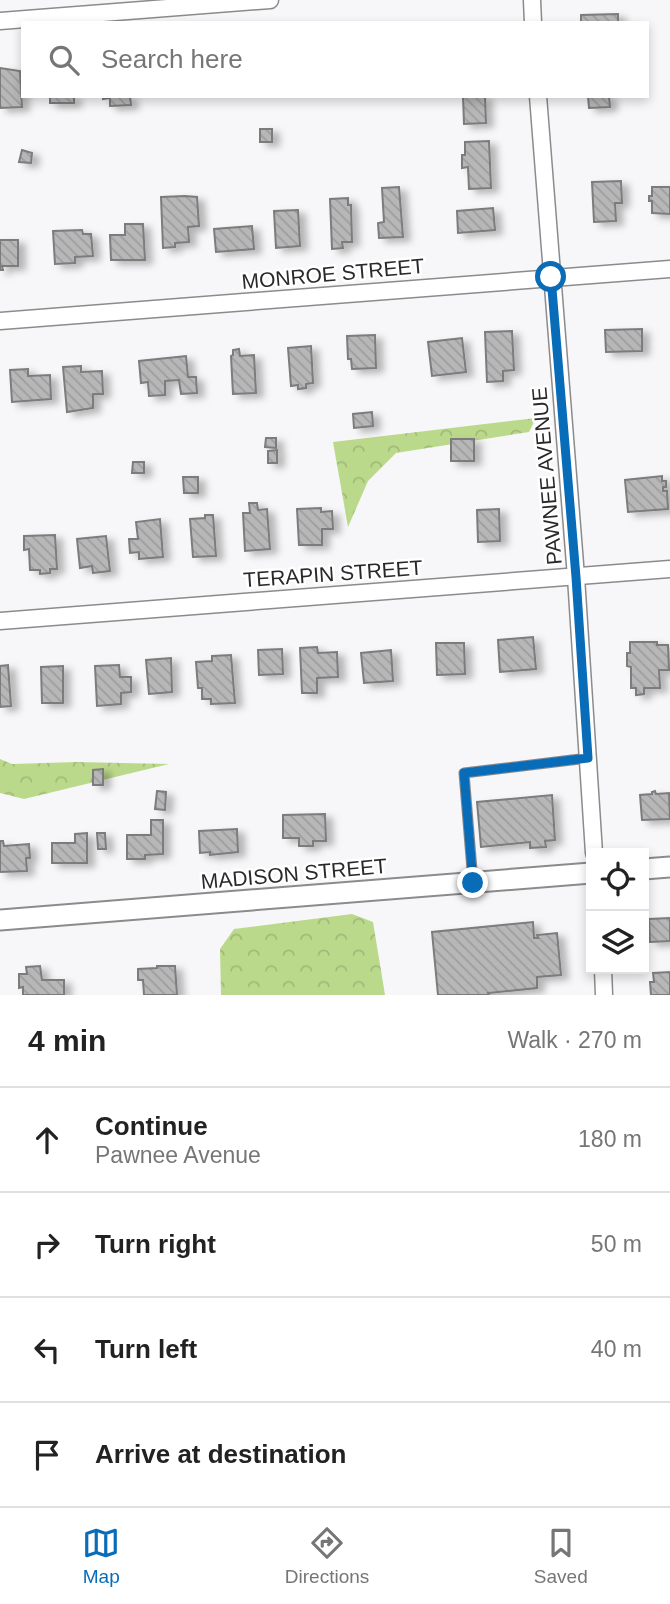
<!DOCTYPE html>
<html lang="en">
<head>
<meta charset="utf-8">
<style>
	:root { --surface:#fff; --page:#f6f6f6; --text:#222; --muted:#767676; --line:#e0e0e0; --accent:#096cb8 }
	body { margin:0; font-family:Helvetica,sans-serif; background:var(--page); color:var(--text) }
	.controls { position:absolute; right:21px; bottom:21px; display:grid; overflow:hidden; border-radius:0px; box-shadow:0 4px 10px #0003 }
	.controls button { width:63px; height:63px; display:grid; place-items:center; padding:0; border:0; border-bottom:2px solid var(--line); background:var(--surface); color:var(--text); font:35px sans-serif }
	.stop { position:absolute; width:21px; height:21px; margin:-16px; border:5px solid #096cb8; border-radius:50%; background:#fff }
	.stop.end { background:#096cb8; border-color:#fff; box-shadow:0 2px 7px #0008 }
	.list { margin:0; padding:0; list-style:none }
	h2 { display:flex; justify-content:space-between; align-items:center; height:91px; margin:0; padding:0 28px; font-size:30px }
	h2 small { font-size:23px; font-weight:400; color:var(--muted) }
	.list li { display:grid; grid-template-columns:46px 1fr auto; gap:21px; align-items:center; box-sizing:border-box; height:105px; padding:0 28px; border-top:2px solid var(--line) }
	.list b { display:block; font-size:26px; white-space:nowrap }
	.list p { margin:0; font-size:23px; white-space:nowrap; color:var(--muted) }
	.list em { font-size:23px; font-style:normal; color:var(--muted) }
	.icon { flex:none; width:38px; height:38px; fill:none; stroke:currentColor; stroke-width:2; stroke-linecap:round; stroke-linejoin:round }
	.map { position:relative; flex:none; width:670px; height:995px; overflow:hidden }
	.search { position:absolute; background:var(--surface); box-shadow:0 4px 10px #0003; left:21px; right:21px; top:21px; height:77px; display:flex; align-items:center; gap:18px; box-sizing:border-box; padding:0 24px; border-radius:0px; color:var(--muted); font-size:26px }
	.sheet { height:511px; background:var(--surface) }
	nav { display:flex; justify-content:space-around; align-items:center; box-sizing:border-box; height:98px; border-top:2px solid var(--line); background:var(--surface); font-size:19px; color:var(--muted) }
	nav a { display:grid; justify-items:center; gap:4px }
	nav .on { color:var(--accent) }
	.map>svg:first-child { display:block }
	.forest { fill:url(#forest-crowns) }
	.building { fill:url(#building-back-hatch); stroke:#7b7c7d; stroke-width:2; filter:url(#shadow) }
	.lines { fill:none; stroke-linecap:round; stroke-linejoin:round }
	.service-casing { stroke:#8b8b8c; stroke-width:11 }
	.minor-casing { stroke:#8b8b8c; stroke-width:19 }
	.tertiary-casing { stroke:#8b8b8c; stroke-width:23 }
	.service { stroke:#fff; stroke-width:8 }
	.minor { stroke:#fff; stroke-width:16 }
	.tertiary { stroke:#fff; stroke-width:19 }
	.route { stroke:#096cb8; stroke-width:9 }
	.labels { text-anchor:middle; stroke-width:5; stroke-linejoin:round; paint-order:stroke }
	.street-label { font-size:21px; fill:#29292a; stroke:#fff }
</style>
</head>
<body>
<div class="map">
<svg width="670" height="995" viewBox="0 0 670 995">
	<defs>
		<pattern id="forest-crowns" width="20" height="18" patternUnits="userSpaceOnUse" patternTransform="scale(1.75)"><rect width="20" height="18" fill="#bbd98b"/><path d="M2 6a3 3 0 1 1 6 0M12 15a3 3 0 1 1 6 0" fill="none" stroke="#a1ba78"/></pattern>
		<pattern id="building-back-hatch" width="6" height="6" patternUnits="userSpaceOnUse" patternTransform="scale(1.75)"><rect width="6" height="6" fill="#b7b7b8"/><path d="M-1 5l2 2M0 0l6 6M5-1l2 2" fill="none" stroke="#9d9d9e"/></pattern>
		<filter id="shadow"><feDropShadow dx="7" dy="4" stdDeviation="3.5" flood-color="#0004"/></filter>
	</defs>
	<rect width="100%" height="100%" fill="#f7f7f9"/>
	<!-- forest -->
	<g class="forest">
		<polygon points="536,418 529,432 396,453 368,481 348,527 333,442"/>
		<polygon points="0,759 12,764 76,762 169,764 24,799 0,793"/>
		<polygon points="352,914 373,922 385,995 221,995 220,949 234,929"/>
	</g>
	<!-- building -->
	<g class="building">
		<polygon points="618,14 618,23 581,23 581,15"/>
		<polygon points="0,68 20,71 22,107 0,108"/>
		<rect x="50" y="96" width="24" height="7"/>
		<polygon points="103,96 130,96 131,105 110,106 110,98 103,99"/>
		<polygon points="463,96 485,96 486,123 464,124"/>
		<polygon points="588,96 609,96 610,107 589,108"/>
		<rect x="260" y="129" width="12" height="13"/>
		<polygon points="489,141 491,188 469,189 468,167 462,168 462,155 465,155 465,142"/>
		<polygon points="22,150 32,153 31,163 19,162"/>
		<polygon points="621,181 622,203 615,203 616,221 594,222 592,182"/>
		<polygon points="399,187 403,237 379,238 378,223 384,222 382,188"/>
		<polygon points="652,187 670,187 670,214 652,213 652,201 649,201 649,196 652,196"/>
		<polygon points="185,196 197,197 199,226 188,227 189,242 175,243 175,247 163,248 161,197"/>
		<polygon points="348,198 348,205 351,205 352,242 342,242 343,248 332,249 330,199"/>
		<polygon points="493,208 495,230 458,233 457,211"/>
		<polygon points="298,210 300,246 276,248 274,211"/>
		<polygon points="125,224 143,224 145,260 111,260 110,235 125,235"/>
		<polygon points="252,226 254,249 216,252 214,229"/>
		<polygon points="82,230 83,234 91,234 93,256 75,257 75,263 55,264 53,231"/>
		<polygon points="0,240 18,240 18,266 2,266 3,270 0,270"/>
		<polygon points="642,329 642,351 606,352 605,330"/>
		<polygon points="512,331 514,370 503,371 503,381 487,382 485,332"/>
		<polygon points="375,335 376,368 352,369 351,359 348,359 347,336"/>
		<polygon points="462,338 466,372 432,376 428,342"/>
		<polygon points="311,346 313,383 306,384 306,388 298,389 298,385 291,386 288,348"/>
		<polygon points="239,349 240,356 254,355 256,393 233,394 231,356 233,355 233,350"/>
		<polygon points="186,356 188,377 196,377 197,393 181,394 179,380 165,381 165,395 149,396 148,382 141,383 139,361"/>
		<polygon points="81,366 81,372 102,371 103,394 93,394 93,408 67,412 63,367"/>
		<polygon points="28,369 28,376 50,375 51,399 12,402 10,370"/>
		<polygon points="372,412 373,426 354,428 353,414"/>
		<polygon points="266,438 276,438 276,448 265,447"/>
		<rect x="451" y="439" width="23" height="22"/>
		<polygon points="277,450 277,463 268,463 268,451"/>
		<polygon points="133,462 144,462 144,473 132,473"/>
		<polygon points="662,476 662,481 666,481 666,487 663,487 663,491 667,491 668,509 628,512 625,480"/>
		<polygon points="183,477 198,477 198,493 184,493"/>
		<polygon points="249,503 257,503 258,510 267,509 270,549 245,551 243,513 250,513"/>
		<polygon points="321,508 321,512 332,511 333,529 322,529 322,545 299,545 297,509"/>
		<polygon points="499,509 500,541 478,542 477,510"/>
		<polygon points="205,515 213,515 216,556 193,557 190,519 205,518"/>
		<polygon points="160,519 163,557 139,559 139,552 130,553 129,539 138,539 136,522"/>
		<polygon points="55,535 57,569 50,569 50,573 40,574 40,570 30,570 29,549 24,550 24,536"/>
		<polygon points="106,536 110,571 93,573 92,566 80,568 77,539"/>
		<polygon points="533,637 536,669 500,672 498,640"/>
		<polygon points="630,642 657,642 657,645 668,645 669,670 659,670 660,688 644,688 644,694 636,695 636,688 631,688 631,667 627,666 627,653 630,653"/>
		<polygon points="436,643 464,643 465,674 437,675"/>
		<polygon points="317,647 318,653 337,652 338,677 317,678 317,693 302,693 300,648"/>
		<polygon points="282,649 283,674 259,675 258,650"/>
		<polygon points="391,650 393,681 364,683 361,653"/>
		<polygon points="231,655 235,703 211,704 211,699 202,699 202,688 198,688 196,662 212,661 212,656"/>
		<polygon points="171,658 172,692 149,694 146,660"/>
		<polygon points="8,665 11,706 0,707 0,666"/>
		<polygon points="119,665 120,677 131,677 131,692 121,693 121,704 97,706 95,666"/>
		<polygon points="63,666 63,703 42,703 41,667"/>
		<polygon points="103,769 103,785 93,785 93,770"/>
		<polygon points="157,791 166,792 165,810 155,809"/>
		<polygon points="655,791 656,794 669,793 670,819 642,820 640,795 652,794 652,792"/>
		<polygon points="552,795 555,840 545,841 546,847 530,848 530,842 481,847 477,802"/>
		<polygon points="325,814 326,841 313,841 313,846 299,846 299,838 283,838 283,815"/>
		<polygon points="151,820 163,820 163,854 145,855 145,859 127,859 127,835 151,835"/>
		<polygon points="237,829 238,852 210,855 210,852 200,853 199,831"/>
		<polygon points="87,833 87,863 52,863 52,843 75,843 75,834"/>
		<polygon points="97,833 105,833 106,849 98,849"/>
		<polygon points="0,841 3,841 4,846 29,844 30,858 26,858 27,871 0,872"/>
		<polygon points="670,918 670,941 650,942 649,919"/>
		<polygon points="533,922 534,938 538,938 537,935 557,933 561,975 537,977 537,988 488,993 489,995 438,995 432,932"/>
		<polygon points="40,966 42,980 64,980 64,995 23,995 23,987 19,988 19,974 27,974 26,967"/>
		<polygon points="157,966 175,966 177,995 144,995 143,980 138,980 138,969 157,968"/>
		<polygon points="670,972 670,995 651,995 650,982 654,982 653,973"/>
	</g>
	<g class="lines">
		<defs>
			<polyline id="service" points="473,882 464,773 588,758"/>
			<g id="minor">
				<polyline points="532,0 533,23"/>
				<polyline points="0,21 270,0"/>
				<polyline points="538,96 576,577 594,853"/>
				<polyline points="0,321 670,269"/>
				<polyline points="0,621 670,569"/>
				<polyline points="603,969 604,995"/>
			</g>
			<g id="tertiary">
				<polyline points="644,869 670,867"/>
				<polyline points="0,920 591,873"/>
			</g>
		</defs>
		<!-- service casing -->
		<use href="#service" class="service-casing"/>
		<!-- minor casing -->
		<use href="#minor" class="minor-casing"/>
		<!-- tertiary casing -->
		<use href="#tertiary" class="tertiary-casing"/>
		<!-- service -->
		<use href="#service" class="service"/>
		<!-- minor -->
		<use href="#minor" class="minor"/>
		<!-- tertiary -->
		<use href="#tertiary" class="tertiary"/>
	</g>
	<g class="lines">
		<!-- route -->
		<polyline class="route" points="473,883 464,773 588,758 576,577 551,277"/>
	</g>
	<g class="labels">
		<!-- street labels -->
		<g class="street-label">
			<text transform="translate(333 274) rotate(-5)" y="7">MONROE STREET</text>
			<text transform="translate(547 476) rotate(-95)" y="7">PAWNEE AVENUE</text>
			<text transform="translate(333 574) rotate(-4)" y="7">TERAPIN STREET</text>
			<text transform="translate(294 874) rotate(-5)" y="7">MADISON STREET</text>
		</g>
	</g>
</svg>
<div class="controls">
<button><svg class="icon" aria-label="locate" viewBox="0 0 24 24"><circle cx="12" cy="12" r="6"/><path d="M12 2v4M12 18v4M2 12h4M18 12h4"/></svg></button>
<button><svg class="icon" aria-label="layers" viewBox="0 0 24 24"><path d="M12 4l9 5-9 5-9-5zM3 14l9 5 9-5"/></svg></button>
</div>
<div class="stop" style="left:551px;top:277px"></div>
<div class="stop end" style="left:473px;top:883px"></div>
<div class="search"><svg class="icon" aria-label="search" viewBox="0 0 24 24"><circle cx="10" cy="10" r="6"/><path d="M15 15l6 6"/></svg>Search here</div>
</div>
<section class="sheet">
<h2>4 min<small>Walk · 270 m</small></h2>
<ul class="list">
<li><svg class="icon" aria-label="ahead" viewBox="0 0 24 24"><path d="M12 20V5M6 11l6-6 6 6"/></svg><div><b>Continue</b><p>Pawnee Avenue</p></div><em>180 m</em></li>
<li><svg class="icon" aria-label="right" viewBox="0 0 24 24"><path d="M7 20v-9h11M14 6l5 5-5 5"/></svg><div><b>Turn right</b></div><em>50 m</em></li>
<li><svg class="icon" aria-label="left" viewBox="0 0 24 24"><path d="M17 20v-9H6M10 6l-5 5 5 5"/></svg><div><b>Turn left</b></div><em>40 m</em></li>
<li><svg class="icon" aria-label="arrive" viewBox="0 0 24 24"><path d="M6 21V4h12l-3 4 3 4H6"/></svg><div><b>Arrive at destination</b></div></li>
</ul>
</section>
<nav>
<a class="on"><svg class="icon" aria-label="map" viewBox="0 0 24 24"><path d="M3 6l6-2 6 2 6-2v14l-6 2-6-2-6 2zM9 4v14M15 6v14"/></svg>Map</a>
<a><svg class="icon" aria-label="directions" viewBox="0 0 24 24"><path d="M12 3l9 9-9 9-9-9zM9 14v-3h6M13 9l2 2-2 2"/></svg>Directions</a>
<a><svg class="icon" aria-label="saved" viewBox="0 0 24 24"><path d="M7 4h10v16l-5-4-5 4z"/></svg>Saved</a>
</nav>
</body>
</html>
